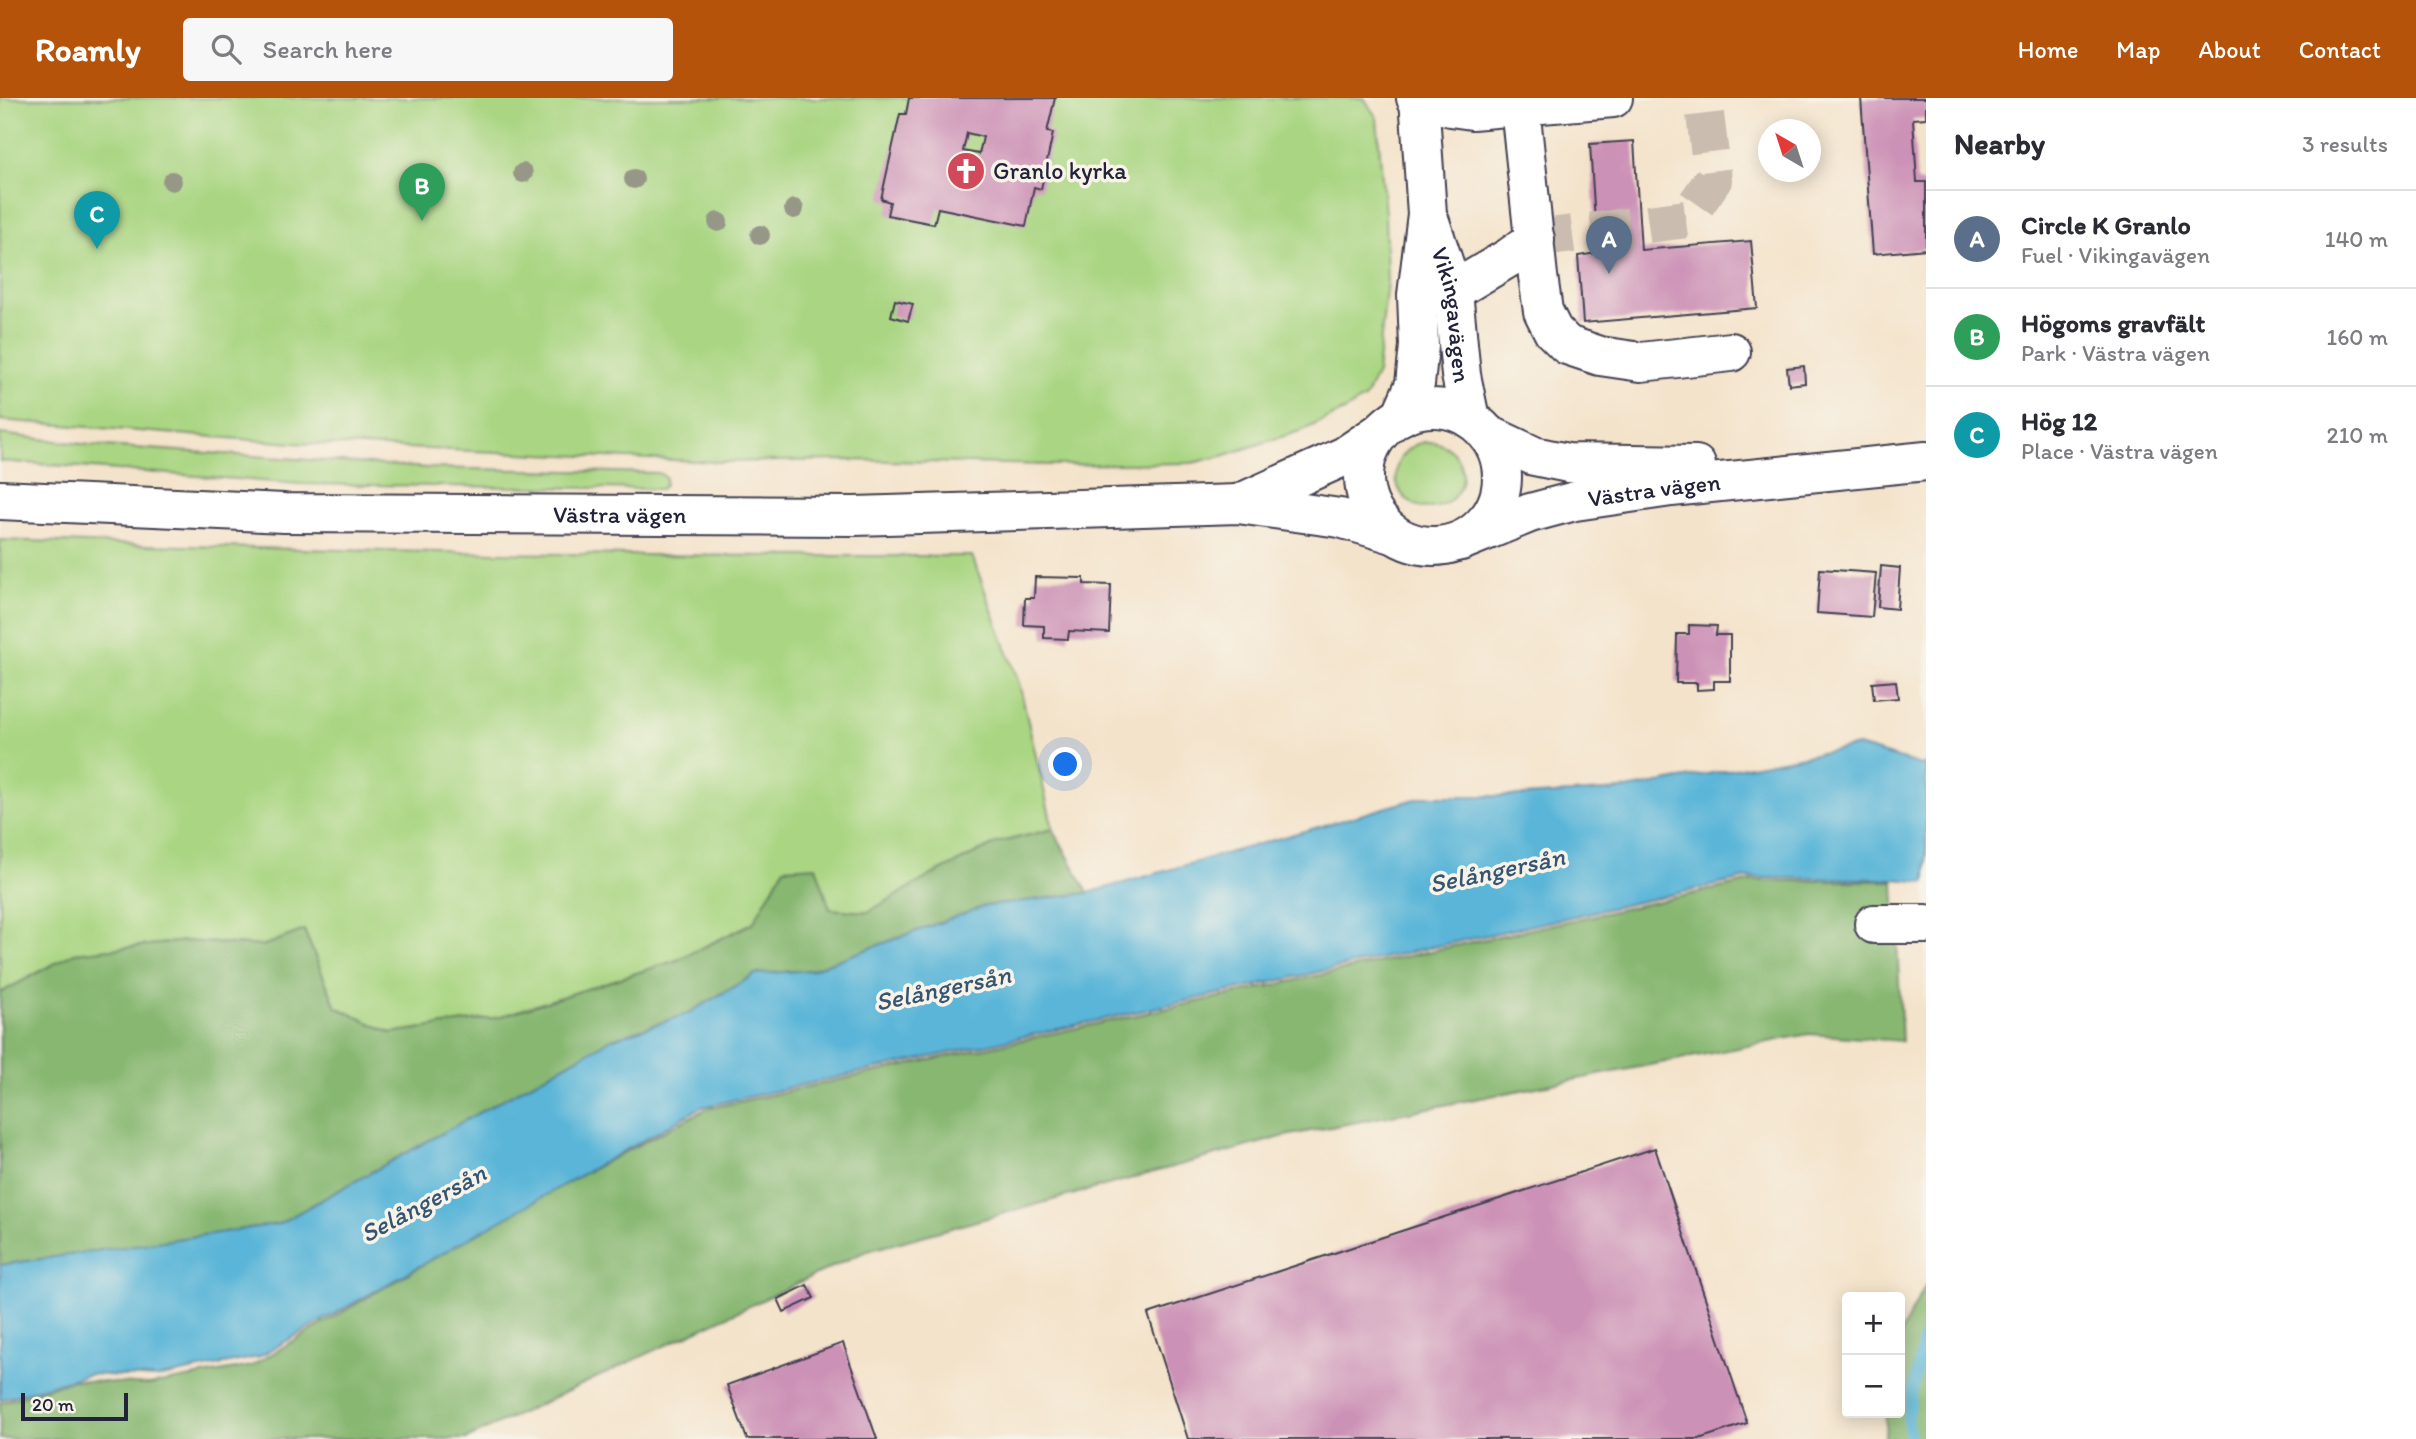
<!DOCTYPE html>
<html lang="en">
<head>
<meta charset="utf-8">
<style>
	:root { --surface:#fff; --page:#f7f7f7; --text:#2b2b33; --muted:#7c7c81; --line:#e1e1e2; --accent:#b45309 }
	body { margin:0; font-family:Itim,sans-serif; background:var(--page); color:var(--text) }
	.controls { position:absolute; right:21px; bottom:21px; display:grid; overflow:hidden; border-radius:7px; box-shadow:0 4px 18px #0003 }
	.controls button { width:63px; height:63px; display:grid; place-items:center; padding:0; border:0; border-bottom:2px solid var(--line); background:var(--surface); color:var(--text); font:35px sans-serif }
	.compass { position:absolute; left:1758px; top:21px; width:63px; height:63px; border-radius:50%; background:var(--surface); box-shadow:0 4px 18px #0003; rotate:321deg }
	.scale { position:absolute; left:21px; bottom:18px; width:107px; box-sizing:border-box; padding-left:7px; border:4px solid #22223b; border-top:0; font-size:19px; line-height:24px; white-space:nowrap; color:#22223b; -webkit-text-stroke:5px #f7f3e8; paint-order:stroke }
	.you { position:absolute; left:1066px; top:667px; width:24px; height:24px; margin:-18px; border:5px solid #fff; border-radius:50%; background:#1a73e8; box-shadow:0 0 0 10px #1a73e833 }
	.badge { display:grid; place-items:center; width:46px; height:46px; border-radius:50%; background:var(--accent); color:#fff; font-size:23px; font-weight:700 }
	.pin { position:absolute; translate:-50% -58px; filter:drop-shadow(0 2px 4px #0008) }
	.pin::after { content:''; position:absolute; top:37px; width:24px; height:21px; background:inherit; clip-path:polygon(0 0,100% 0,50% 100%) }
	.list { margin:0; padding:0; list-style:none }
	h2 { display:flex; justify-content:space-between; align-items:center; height:91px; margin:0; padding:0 28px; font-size:30px }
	h2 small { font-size:23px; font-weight:400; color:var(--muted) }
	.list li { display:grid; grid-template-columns:46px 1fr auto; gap:21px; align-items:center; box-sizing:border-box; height:98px; padding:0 28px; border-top:2px solid var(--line) }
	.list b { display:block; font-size:26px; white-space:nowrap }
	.list p { margin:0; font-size:23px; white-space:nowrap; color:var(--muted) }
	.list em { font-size:23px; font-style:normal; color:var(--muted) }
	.icon { flex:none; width:38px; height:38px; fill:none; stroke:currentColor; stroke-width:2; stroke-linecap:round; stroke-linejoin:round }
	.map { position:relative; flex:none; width:1926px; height:1341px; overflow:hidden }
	header { display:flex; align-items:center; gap:42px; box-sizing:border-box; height:98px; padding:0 35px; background:var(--accent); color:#fff }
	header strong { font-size:33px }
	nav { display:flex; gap:38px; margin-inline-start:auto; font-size:24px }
	.search { width:490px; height:63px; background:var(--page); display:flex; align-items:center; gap:18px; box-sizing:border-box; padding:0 24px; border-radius:7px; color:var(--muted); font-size:26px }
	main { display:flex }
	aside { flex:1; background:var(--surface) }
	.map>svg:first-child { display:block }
	.green { fill:#aad683; stroke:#667c5f; stroke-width:2 }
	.forest { fill:#87b771; stroke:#546c56; stroke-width:2 }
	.water { fill:#5ab5d8; stroke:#3e6c8a; stroke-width:2 }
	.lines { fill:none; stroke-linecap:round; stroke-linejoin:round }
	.stream { stroke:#5ab5d8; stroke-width:10 }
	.building { fill:#cc91b6; fill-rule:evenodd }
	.minor-tunnel { stroke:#cabcae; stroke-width:38; stroke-dasharray:38 19; stroke-linecap:butt }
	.minor-casing { stroke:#423f51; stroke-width:42 }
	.minor { stroke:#fff; stroke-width:38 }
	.tree { fill:#979788 }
	.labels { text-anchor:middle; stroke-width:7; stroke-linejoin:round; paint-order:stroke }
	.poi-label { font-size:24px; fill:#22223b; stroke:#f7f3e8; text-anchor:start }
	.street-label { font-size:24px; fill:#22223b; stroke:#f7f3e8 }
	.water-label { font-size:26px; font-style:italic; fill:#365572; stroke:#f7f3e8 }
</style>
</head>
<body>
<header>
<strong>Roamly</strong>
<div class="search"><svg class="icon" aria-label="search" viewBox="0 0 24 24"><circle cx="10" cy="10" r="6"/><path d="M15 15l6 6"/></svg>Search here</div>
<nav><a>Home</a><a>Map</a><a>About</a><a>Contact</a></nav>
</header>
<main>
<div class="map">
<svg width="1926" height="1341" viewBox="0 0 1926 1341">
	<rect width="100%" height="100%" fill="#f7f3e8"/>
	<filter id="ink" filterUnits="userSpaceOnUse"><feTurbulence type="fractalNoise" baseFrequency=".0143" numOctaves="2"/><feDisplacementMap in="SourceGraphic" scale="14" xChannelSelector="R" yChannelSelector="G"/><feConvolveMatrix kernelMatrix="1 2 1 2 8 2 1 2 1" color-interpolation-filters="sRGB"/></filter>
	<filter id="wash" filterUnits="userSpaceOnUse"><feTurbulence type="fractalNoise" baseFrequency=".00686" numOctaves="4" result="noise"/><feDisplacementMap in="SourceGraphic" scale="28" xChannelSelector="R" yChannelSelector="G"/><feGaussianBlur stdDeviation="1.57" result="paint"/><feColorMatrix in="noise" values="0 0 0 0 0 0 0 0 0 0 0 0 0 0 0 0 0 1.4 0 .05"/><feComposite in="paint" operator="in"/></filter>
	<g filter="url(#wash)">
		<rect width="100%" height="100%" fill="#f4e3cb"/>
		<!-- green -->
		<g class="green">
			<polygon points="0,0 1364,0 1377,20 1385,116 1387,184 1377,275 1365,300 1344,313 1303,332 1222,358 1192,365 1050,367 850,362 716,364 292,345 0,322"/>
			<polygon points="0,336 90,347 428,370 659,375 666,380 665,387 661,391 300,386 0,363"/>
			<circle cx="1429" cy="377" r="33"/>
			<path d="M0 442C324 454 648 459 972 458L1019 585 1053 731 997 745 932 777 868 814 830 812 784 770 753 825 677 862 499 919 391 935 336 909 304 832 263 848 186 843 75 855 0 895Z"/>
		</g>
		<!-- forest -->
		<g class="forest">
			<polygon points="1053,731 1088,795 985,808 811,872 755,876 687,916 612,941 278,1126 0,1167 0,895 74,855 186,843 263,848 304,832 336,909 391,935 499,919 677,862 753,825 784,770 816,768 830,811 868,814 932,777 997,745"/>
			<polygon points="1752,783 1894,783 1902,943 1809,936 1285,1038 864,1154 466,1341 0,1341 0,1305 74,1282 149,1287 251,1268 528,1105 706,1011"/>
			<polygon points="1926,1186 1926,1341 1885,1341 1886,1315 1900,1315 1900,1245 1903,1230"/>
		</g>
		<!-- water -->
		<polygon class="water" points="1858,648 1921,667 1926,665 1926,784 1894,781 1748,780 702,1009 258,1259 157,1280 89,1276 0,1302 0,1167 278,1126 612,941 687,916 756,876 811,872 985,808 1088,795 1426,698 1522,698 1621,692"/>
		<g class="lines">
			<!-- stream -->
			<polyline class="stream" points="1911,1341 1907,1322 1926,1227"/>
		</g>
		<g id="blocks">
			<!-- building -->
			<g class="building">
				<path d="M909 0H1055L1047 34 1053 35 1041 91 1034 89 1026 128 938 110 934 126 887 117 890 104 881 101 900 16H906ZM967 35 983 39 979 56 963 53Z"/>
				<polygon points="1861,0 1926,0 1926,20 1913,21 1917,84 1926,84 1926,151 1873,156"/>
				<polygon points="1634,43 1641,152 1751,143 1757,210 1583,225 1578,158 1597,155 1590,46"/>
				<polygon points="895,202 913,206 908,223 891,218"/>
				<polygon points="1804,268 1805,285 1789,287 1787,270"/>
				<polygon points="1881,468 1900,470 1897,511 1878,509"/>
				<polygon points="1820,471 1876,475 1872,519 1817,515"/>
				<polygon points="1035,479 1084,480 1084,486 1111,487 1109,535 1069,533 1068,541 1044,540 1044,528 1024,527 1025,500 1034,500"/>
				<polygon points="1689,527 1717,528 1716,537 1730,537 1730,583 1714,583 1714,591 1697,592 1697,585 1676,585 1677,536 1689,536"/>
				<polygon points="1896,583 1898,600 1874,602 1872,585"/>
				<polygon points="1655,1050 1747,1325 1699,1341 1188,1341 1148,1216"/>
				<polygon points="807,1187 814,1200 784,1214 778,1201"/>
				<polygon points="843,1245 877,1341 747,1341 727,1287"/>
			</g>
		</g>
	</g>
	<g filter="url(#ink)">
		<use href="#blocks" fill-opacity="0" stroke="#423f51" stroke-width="2"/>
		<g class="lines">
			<!-- minor-tunnel -->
			<polyline class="minor-tunnel" points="1535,141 1686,121 1713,82 1703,0"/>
			<defs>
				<g id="minor">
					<polyline points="1416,0 1451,9 1472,12 1613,0"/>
					<polyline points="1520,9 1538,178 1543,213 1553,233 1567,247 1600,258 1641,264 1731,254"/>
					<path id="s1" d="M1430 124 1453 193 1461 277 1470 321"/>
					<polyline points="1453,193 1510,159 1535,141"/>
					<circle cx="1433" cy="379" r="69"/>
					<polyline points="1401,318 1415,286 1419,248 1417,197 1427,116 1419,0"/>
					<polyline points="1487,336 1534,358 1568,365 1696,367"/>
					<path id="s2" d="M0 402 284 415 855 418 1238 406 1340 420 1393 436"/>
					<polyline points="1238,406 1345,358 1379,335"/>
					<path id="s3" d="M1461 443 1530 415 1575 403 1671 389 1926 363"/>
					<polyline points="1874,826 1926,826"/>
				</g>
			</defs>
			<!-- minor casing -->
			<use href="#minor" class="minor-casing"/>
			<!-- minor -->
			<use href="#minor" class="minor"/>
		</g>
		<!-- trees -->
		<g class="tree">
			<circle cx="523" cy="75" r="10"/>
			<circle cx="634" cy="81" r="10"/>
			<circle cx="172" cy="83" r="10"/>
			<circle cx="794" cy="111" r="10"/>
			<circle cx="718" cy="124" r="10"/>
			<circle cx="760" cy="137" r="10"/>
		</g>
	</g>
	<!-- icons -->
	<defs>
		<symbol id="church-disc" viewBox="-11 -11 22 22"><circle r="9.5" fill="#d1495b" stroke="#f7f3e8"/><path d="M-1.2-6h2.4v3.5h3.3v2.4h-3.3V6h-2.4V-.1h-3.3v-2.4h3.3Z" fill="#fff"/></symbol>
	</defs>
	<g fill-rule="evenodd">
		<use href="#church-disc" x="944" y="51" width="44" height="44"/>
	</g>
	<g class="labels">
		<!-- poi labels -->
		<g class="poi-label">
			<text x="993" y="81">Granlo kyrka</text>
		</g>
		<!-- street labels -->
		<g class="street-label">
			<text dy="8" stroke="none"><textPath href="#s1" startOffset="96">Vikingavägen</textPath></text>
			<text dy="8" stroke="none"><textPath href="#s3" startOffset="201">Västra vägen</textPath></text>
			<text dy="8" stroke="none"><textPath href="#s2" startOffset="620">Västra vägen</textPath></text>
		</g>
		<!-- water labels -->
		<g class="water-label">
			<text transform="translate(1497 772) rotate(-12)" y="9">Selångersån</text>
			<text transform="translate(943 890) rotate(-12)" y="9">Selångersån</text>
			<text transform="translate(423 1105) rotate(-28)" y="9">Selångersån</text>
		</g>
	</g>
</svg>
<div class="controls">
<button>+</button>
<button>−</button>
</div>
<svg class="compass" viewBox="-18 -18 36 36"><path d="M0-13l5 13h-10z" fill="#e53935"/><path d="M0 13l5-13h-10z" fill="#7c7c81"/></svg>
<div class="scale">20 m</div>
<div class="you"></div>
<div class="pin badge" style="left:1609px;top:176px;background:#5c6f8a">A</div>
<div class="pin badge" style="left:422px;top:123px;background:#2e9e5b">B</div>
<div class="pin badge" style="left:97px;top:151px;background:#0f9aa8">C</div>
</div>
<aside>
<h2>Nearby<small>3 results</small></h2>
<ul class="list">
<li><span class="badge" style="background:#5c6f8a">A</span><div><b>Circle K Granlo</b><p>Fuel · Vikingavägen</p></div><em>140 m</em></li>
<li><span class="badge" style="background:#2e9e5b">B</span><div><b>Högoms gravfält</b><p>Park · Västra vägen</p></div><em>160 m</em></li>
<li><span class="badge" style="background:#0f9aa8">C</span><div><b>Hög 12</b><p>Place · Västra vägen</p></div><em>210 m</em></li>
</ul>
</aside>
</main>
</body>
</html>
